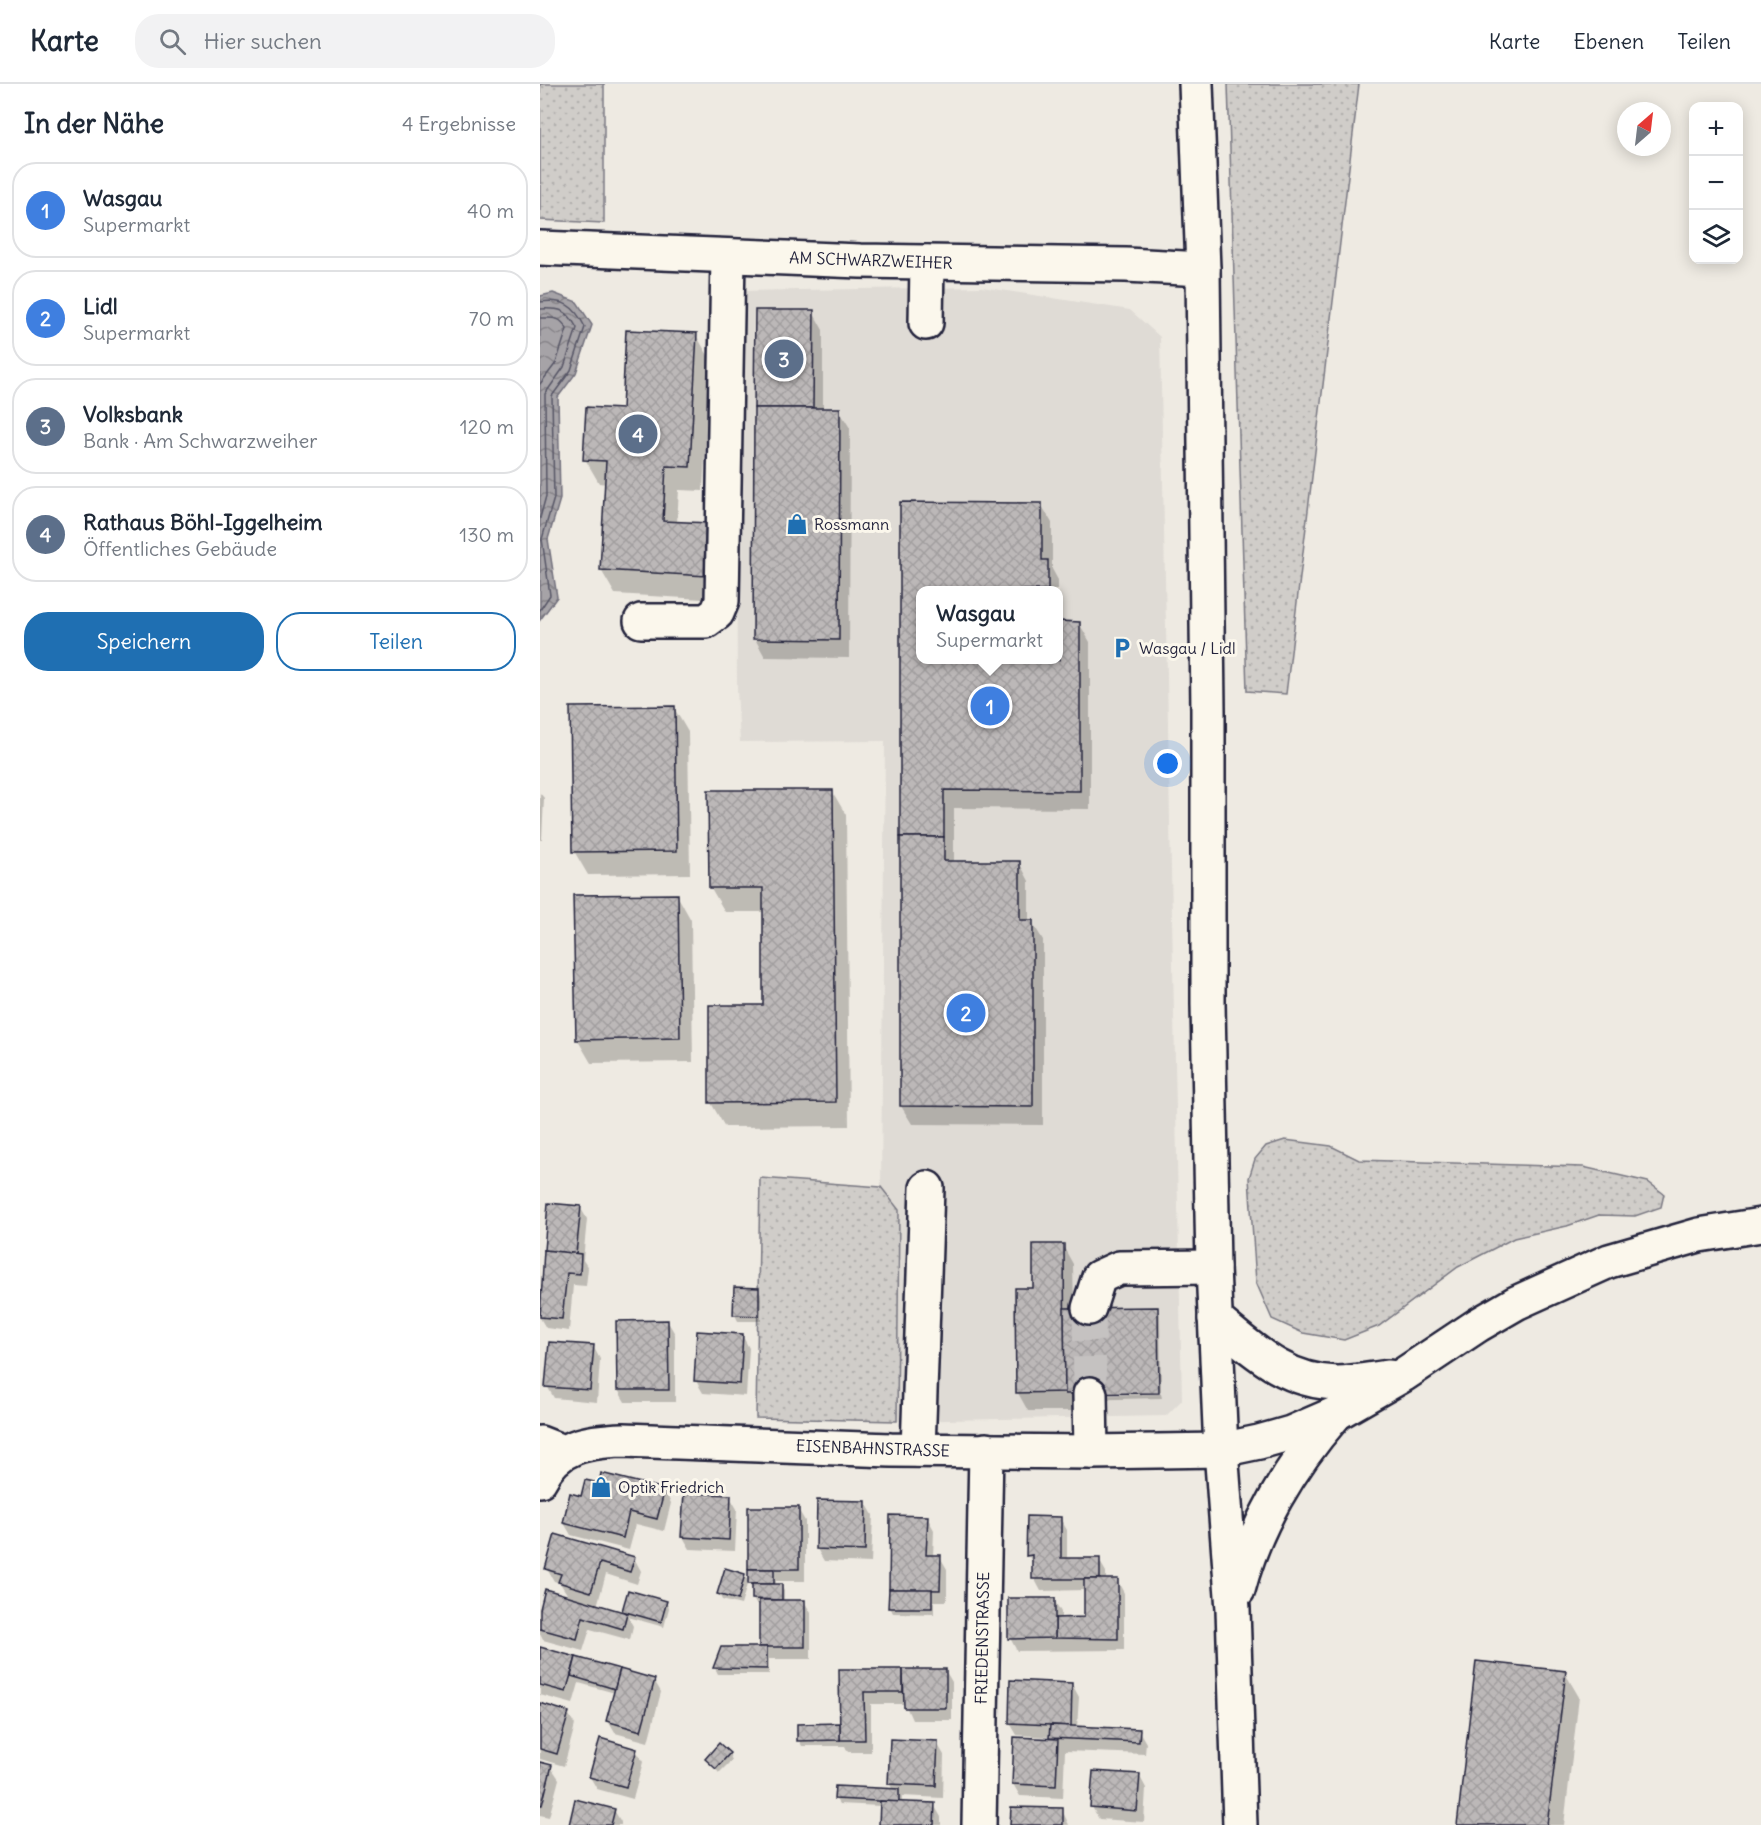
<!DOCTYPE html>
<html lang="de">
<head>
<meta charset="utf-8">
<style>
	:root { --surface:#fff; --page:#f2f2f3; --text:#1f2937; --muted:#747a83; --line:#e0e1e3; --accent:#1f6fb2 }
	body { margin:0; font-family:Delius,sans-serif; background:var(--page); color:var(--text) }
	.controls { position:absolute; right:18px; top:18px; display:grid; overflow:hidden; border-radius:12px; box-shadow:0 3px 15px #0003 }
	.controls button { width:54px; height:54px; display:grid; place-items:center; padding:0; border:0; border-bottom:2px solid var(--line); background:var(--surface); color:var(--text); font:30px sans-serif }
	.compass { position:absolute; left:1077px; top:18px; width:54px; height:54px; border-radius:50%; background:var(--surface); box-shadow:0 3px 15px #0003; rotate:28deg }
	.you { position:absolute; left:628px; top:680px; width:21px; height:21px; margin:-15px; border:4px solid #fff; border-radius:50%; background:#1a73e8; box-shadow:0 0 0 9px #1a73e833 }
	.badge { display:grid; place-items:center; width:39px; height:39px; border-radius:50%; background:var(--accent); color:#fff; font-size:20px; font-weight:700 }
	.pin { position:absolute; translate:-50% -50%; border:3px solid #fff; box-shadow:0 2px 6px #0006 }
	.popup { position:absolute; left:376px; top:502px; width:147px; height:78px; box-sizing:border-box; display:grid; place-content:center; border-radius:12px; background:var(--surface); filter:drop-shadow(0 2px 4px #0005); font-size:20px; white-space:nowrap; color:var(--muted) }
	.popup b { font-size:22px; color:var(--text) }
	.popup::after { content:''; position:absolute; left:50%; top:100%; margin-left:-12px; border:12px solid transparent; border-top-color:var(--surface) }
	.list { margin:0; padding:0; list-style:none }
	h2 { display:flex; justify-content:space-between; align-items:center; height:78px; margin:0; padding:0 24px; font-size:26px }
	h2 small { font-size:20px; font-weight:400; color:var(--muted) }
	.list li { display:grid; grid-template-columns:39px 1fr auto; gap:18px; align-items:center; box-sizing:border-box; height:96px; margin:0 12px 12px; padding:0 12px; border:2px solid var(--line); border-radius:24px }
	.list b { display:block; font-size:22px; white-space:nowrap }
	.list p { margin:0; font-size:20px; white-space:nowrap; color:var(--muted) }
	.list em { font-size:20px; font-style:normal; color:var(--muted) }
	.actions { display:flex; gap:12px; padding:18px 24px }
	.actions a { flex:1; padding:14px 0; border:2px solid var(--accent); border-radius:24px; text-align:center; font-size:21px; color:var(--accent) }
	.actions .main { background:var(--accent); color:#fff }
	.icon { flex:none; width:33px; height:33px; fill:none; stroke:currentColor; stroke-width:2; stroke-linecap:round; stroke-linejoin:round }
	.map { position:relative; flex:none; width:1221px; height:1741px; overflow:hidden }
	header { display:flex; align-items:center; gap:36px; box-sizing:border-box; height:84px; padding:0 30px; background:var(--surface); border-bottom:2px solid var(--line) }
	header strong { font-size:28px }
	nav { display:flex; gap:33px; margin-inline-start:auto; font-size:21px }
	.search { width:420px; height:54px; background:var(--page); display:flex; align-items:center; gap:15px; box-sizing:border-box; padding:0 21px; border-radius:24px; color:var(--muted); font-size:22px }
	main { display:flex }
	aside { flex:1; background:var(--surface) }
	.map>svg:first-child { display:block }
	.built { fill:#dfdbd5; fill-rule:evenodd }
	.grass { fill:url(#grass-dots); stroke:#797882; stroke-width:1.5 }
	.water { fill:url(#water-waves); stroke:#716f7c; stroke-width:1.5 }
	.shadow { fill:#0003 }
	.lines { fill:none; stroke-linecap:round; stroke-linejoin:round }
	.shore { stroke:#575666; stroke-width:1.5 }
	.building { fill:url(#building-cross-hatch); stroke:#22223b; stroke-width:1.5 }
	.minor-tunnel { stroke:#c5c2c1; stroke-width:33; stroke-dasharray:33 16; stroke-linecap:butt }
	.minor-casing { stroke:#22223b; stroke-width:38 }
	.major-casing { stroke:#22223b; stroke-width:38 }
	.minor { stroke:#fbf7ec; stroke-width:33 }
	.major { stroke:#fbf7ec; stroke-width:33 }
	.labels { text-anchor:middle; stroke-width:6; stroke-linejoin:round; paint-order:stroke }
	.street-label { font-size:16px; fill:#22223b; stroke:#fbf7ec }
	.poi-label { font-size:16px; fill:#22223b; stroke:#fbf7ec; text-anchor:start }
</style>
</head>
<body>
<header>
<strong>Karte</strong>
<div class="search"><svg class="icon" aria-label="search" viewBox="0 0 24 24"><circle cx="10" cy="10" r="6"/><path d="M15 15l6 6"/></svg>Hier suchen</div>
<nav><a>Karte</a><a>Ebenen</a><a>Teilen</a></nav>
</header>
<main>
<aside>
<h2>In der Nähe<small>4 Ergebnisse</small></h2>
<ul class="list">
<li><span class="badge" style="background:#3f7fe0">1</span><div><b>Wasgau</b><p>Supermarkt</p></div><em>40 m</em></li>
<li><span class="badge" style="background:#3f7fe0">2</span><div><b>Lidl</b><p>Supermarkt</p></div><em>70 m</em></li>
<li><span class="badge" style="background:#5c6f8a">3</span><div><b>Volksbank</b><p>Bank · Am Schwarzweiher</p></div><em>120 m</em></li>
<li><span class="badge" style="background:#5c6f8a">4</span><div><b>Rathaus Böhl-Iggelheim</b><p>Öffentliches Gebäude</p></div><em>130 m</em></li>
</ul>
<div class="actions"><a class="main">Speichern</a><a>Teilen</a></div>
</aside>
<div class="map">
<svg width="1221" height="1741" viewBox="0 0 1221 1741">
	<defs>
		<pattern id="grass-dots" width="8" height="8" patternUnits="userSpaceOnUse" patternTransform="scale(1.5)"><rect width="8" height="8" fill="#d0cdc9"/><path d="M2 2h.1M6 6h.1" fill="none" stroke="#b2b0ae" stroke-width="1.8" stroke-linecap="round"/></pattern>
		<pattern id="water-waves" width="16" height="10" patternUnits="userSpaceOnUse" patternTransform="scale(1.5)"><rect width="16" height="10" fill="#a6a3a7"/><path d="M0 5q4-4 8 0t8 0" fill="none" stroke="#878489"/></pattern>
		<pattern id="building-cross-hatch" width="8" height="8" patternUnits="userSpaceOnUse" patternTransform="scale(1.5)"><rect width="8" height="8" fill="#bcb8b8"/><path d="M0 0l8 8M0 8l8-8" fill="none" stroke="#a19e9f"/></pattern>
	</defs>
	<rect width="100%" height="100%" fill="#eeeae2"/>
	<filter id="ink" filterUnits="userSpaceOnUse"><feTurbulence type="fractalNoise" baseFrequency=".0167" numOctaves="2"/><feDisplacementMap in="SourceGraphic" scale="12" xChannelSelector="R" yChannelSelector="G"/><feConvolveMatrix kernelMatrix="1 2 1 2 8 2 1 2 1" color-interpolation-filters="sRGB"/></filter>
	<g filter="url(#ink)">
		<!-- built -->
		<path class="built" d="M442 203 590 226 620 253 642 1316 626 1332 357 1337 359 1126 341 1103 345 657 200 658 197 605 195 207ZM381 506H519V576H381Z"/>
		<!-- grass -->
		<g class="grass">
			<polygon points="0,0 64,0 64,139 0,136"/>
			<polygon points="688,0 819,0 746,610 707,607"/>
			<polygon points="745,1056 791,1062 819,1076 1043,1083 1108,1098 1124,1110 1121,1123 1095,1132 1059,1131 1027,1142 974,1154 918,1183 839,1242 804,1256 763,1249 732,1235 716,1198 709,1094 715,1075 726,1062"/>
			<polygon points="220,1094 341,1103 359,1126 357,1337 216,1334"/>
		</g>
		<!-- water -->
		<polygon class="water" points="13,209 37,218 52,241 36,289 18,313 20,415 8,455 17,513 0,536 0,212"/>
		<!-- shadow -->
		<g class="shadow">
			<polygon points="273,228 283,246 283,326 299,326 310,344 309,574 225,573 215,555"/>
			<polygon points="156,251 170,275 163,407 139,406 137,439 180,516 75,510 61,486 66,400 59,399 45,375 83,327"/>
			<polygon points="362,420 501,420 512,439 512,485 518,496 518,506 381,506 381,576 519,576 519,539 539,539 550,558 550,725 414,724 414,778 479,778 489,797 489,838 492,838 503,856 503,1041 372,1040 361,1022"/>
			<polygon points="134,624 148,648 150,790 48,791 34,767"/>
			<polygon points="292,707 306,731 309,1042 185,1043 171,1019 225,922 224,828 185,828 171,804 169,708"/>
			<polygon points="0,709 4,714 2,756 0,756"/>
			<polygon points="137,811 151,836 153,978 51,979 37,955"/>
			<polygon points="9,1121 40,1123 47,1135 43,1176 48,1184 46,1202 33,1201 29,1247 6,1244 0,1234"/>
			<polygon points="523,1162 533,1180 534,1226 617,1225 620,1230 621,1307 535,1309 535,1312 621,1310 622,1314 535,1316 535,1327 488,1327 478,1309 495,1205"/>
			<polygon points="218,1205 221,1211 221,1237 198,1237 195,1231"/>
			<polygon points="128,1238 135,1250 135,1318 85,1318 78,1306"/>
			<polygon points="202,1251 209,1264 206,1312 163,1309 156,1297"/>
			<polygon points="53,1262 60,1275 57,1318 14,1314 7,1302"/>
			<polygon points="124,1406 131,1419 124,1447 96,1440 89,1466 31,1451 24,1439 42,1414"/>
			<polygon points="190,1413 197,1425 195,1467 150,1465 143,1453"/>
			<polygon points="326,1419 333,1431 331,1479 284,1477 277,1465"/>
			<polygon points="258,1425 265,1437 265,1497 236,1497 236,1502 241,1501 244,1507 244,1517 264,1517 271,1529 271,1575 229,1575 229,1590 178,1590 175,1584 182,1564 222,1564 221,1520 216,1520 213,1515 212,1505 208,1497 201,1521 182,1516 179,1510 204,1491 209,1499"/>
			<polygon points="387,1433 394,1446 393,1473 400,1473 407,1485 407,1517 394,1517 394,1530 353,1529 350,1523"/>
			<polygon points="520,1434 527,1446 527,1476 559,1476 566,1488 566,1496 577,1496 584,1509 584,1566 477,1567 470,1554 514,1516 521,1528 521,1535 545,1535 545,1506 501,1507 494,1494 494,1481 488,1471"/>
			<polygon points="94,1474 101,1487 97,1500 66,1490 57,1522 83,1529 89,1508 126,1518 129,1524 124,1543 88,1533 93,1542 90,1556 50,1545 43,1567 3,1556 0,1550 0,1530 29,1513 20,1499 14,1497 7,1485"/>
			<polygon points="0,1565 114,1596 121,1608 108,1658 75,1649 68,1637 75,1609 39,1599 33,1620 0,1611"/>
			<polygon points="405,1586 412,1598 412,1636 372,1636 365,1620 331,1620 331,1668 308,1668 305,1662 262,1662 259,1656 301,1641 301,1587"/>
			<polygon points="1025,1589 1039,1613 1024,1741 918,1741"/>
			<polygon points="532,1600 539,1613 537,1644 599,1647 606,1659 605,1670 525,1667 523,1714 480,1712 473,1700 475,1655 511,1656 511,1653 477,1651 470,1639"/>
			<polygon points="0,1621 28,1629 35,1641 24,1682 0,1675"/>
			<polygon points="397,1659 404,1671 403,1714 362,1712 362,1720 394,1721 401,1733 401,1741 340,1741 341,1722 299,1720 295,1714 353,1706 349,1699"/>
			<polygon points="96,1666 103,1678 93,1715 57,1705 50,1693"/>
			<polygon points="189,1670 192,1676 179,1689 167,1675"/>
			<polygon points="0,1680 11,1683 19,1695 9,1733 0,1731"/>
			<polygon points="599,1691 606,1704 604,1738 559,1735 552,1723"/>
			<polygon points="74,1726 81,1738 81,1741 30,1741"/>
			<polygon points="522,1726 529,1741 472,1741"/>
		</g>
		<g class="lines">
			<!-- shore -->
			<g class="shore">
				<path d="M0 218C24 215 34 221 45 243L31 286 12 312 14 414 2 455 10 511 0 526"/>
				<path d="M0 225C20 224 27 225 37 244L24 283 5 310 6 412 0 434"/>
				<path d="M0 234C13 234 20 232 27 245L16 279 0 300"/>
			</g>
		</g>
		<!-- building -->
		<g class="building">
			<polygon points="215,226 274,226 273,324 214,324"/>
			<polygon points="86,246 157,249 150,383 126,382 123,437 170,439 167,492 60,486 66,377 43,376 46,323 82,325"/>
			<polygon points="214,324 300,324 299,556 213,555"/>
			<polygon points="360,418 502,419 502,476 508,476 508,506 381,506 381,576 519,576 519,537 540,538 540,707 404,706 404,753 360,753"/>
			<polygon points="135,622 137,767 32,768 30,623"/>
			<polygon points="168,706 293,706 296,1018 169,1019 169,921 223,921 223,804 169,804"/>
			<polygon points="360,753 404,753 404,777 480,777 480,836 493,836 493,1023 360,1022"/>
			<polygon points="138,810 140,954 36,956 33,811"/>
			<polygon points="8,1119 41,1122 36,1170 4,1166"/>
			<polygon points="493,1160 524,1160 525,1308 476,1309 475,1204 493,1204"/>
			<polygon points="4,1166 41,1170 40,1190 27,1189 22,1235 0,1233"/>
			<polygon points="194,1203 219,1204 219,1232 193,1231"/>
			<polygon points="618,1223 619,1309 525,1310 524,1224"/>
			<polygon points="128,1236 129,1306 77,1306 76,1237"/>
			<polygon points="157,1247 203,1250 200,1300 154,1297"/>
			<polygon points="9,1258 54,1261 50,1306 5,1303"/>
			<polygon points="61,1389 125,1405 117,1435 89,1428 83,1454 23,1439 30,1409 41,1412 45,1396 59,1399"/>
			<polygon points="144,1409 191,1411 189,1456 141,1453"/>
			<polygon points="277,1416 326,1417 325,1467 276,1465"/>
			<rect x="208" y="1423" width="51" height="62"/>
			<polygon points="350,1431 388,1432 386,1471 401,1471 400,1506 349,1505"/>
			<polygon points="487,1432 521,1433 521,1474 560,1474 560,1495 492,1495 492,1471 486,1472"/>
			<polygon points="15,1450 95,1473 90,1488 60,1479 51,1508 18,1498 21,1490 5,1485"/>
			<polygon points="185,1484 205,1490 198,1516 177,1510"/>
			<rect x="208" y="1485" width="26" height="15"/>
			<polygon points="544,1495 578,1495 578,1555 515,1554 515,1534 544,1533"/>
			<polygon points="212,1500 242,1500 242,1516 212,1515"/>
			<polygon points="5,1505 87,1529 83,1545 43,1533 37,1555 0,1545 0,1525"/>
			<polygon points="349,1505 392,1505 392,1524 348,1524"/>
			<polygon points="88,1506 127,1517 121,1538 82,1527"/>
			<polygon points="468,1514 515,1514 515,1554 468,1555"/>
			<rect x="219" y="1516" width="46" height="47"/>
			<polygon points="0,1563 36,1573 26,1608 0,1601"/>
			<polygon points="181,1563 227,1563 227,1585 173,1584"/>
			<polygon points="36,1573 80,1585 75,1605 31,1592"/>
			<polygon points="936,1577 1026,1587 1007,1741 917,1741"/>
			<polygon points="80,1585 115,1595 101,1647 66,1637"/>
			<polygon points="299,1585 363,1585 363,1608 324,1608 325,1656 300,1656"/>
			<polygon points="363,1585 406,1585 406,1624 364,1624"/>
			<polygon points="470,1596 532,1599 531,1642 469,1639"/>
			<polygon points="0,1619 29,1628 17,1670 0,1665"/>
			<polygon points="300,1639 300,1656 257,1657 257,1640"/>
			<polygon points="510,1641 600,1645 599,1658 509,1654"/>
			<polygon points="474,1653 518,1655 516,1702 472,1700"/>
			<polygon points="60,1654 97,1665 86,1703 49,1693"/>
			<polygon points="350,1655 398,1657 396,1702 348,1700"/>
			<polygon points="179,1659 190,1669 176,1685 165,1675"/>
			<polygon points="0,1678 12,1681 2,1721 0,1721"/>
			<polygon points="553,1687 600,1690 597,1727 550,1723"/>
			<polygon points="295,1702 359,1705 359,1718 294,1715"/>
			<polygon points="35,1715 75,1725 71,1741 29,1741"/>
			<polygon points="340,1717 395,1719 394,1741 339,1741"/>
			<polygon points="471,1723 523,1724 523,1741 470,1741"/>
		</g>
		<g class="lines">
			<!-- minor-tunnel -->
			<polyline class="minor-tunnel" points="549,1224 550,1310"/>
			<defs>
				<g id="minor">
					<polyline points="0,164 320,177 586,181 663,185"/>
					<polyline points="386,239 387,178"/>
					<polyline points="101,537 166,537 177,529 182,517 188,172"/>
					<polyline points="549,1224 559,1193 579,1184 673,1183"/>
					<polyline points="550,1310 551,1368"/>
					<polyline points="0,1359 23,1368"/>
					<polyline points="378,1366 387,1104"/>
					<polyline points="439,1741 446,1366"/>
				</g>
				<g id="major">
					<polyline points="656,0 663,185 668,626 668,920 673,1183 681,1366 693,1525 700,1741"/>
					<path d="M675 1235C713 1266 745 1298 797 1299 814 1299 832 1295 849 1293"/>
					<path d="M0 1396C17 1361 48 1357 84 1356L351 1366 551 1368 681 1366 719 1358 751 1349 795 1330 863 1291 938 1241 976 1219 1069 1177 1159 1151 1221 1141"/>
					<path d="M698 1506C714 1443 751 1381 794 1332"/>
				</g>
			</defs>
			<!-- minor casing -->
			<use href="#minor" class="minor-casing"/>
			<!-- major casing -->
			<use href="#major" class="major-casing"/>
			<!-- minor -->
			<use href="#minor" class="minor"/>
			<!-- major -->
			<use href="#major" class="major"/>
		</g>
	</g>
	<!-- icons -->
	<defs>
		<symbol id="shop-bare" viewBox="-9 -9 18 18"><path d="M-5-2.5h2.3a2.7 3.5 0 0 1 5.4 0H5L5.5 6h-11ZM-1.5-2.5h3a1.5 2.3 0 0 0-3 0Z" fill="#1f6fb2" stroke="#fbf7ec" stroke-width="2.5" paint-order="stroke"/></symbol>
		<symbol id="parking-bare" viewBox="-9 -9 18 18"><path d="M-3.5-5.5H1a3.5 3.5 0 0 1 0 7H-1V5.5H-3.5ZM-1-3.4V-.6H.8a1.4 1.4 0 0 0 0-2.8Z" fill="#1f6fb2" stroke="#fbf7ec" stroke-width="2.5" paint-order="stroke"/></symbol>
	</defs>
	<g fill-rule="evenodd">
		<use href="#shop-bare" x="242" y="425" width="30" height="30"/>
		<use href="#parking-bare" x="567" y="549" width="30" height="30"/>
		<use href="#shop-bare" x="46" y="1388" width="30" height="30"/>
	</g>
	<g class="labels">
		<!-- street labels -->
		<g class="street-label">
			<text transform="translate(331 176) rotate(2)" y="6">AM SCHWARZWEIHER</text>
			<text transform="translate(333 1364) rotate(2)" y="6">EISENBAHNSTRASSE</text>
			<text transform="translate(442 1554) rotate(-89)" y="6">FRIEDENSTRASSE</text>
		</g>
		<!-- poi labels -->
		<g class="poi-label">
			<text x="274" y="446">Rossmann</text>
			<text x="599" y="570">Wasgau / Lidl</text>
			<text x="78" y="1409">Optik Friedrich</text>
		</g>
	</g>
</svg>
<div class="controls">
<button>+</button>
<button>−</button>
<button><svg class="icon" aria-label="layers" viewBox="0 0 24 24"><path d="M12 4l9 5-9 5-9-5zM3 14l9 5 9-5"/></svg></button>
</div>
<svg class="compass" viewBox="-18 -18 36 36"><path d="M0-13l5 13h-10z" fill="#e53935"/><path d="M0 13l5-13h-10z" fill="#747a83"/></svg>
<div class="you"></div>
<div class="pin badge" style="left:450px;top:622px;background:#3f7fe0">1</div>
<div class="popup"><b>Wasgau</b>Supermarkt</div>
<div class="pin badge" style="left:426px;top:929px;background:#3f7fe0">2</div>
<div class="pin badge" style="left:244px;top:275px;background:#5c6f8a">3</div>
<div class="pin badge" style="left:98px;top:350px;background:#5c6f8a">4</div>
</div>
</main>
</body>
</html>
